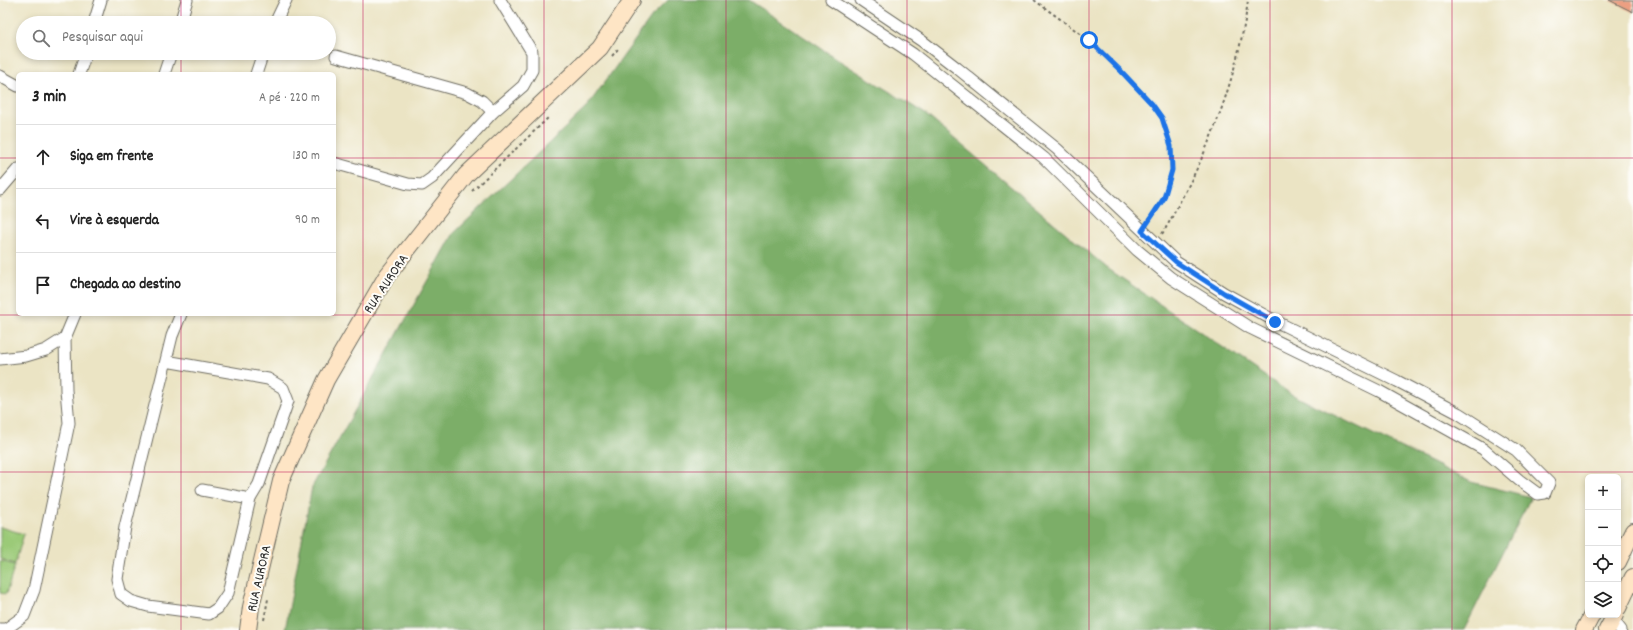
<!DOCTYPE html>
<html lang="pt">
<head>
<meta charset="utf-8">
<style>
	:root { --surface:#fff; --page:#f2f2f2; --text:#222; --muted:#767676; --line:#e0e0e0 }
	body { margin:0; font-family:Dekko,sans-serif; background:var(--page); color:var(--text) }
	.controls { position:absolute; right:12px; bottom:12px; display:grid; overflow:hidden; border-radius:6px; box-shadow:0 2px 6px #0003 }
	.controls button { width:36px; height:36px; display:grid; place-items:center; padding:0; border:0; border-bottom:1px solid var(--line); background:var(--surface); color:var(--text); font:20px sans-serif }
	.stop { position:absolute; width:12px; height:12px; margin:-9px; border:3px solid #1a73e8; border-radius:50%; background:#fff }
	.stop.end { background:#1a73e8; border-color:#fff; box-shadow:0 1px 4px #0008 }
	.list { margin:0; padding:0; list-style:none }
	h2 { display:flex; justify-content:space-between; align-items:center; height:52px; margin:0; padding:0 16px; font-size:17px }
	h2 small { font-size:13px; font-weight:400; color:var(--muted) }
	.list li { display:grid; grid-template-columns:26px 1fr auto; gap:12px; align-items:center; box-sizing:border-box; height:64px; padding:0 16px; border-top:1px solid var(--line) }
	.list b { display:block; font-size:15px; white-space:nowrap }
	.list em { font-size:13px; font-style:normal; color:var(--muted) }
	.icon { flex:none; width:22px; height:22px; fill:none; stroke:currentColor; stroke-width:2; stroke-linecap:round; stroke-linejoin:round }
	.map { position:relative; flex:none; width:1633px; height:630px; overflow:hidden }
	.search { position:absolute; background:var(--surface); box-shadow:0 2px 6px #0003; left:16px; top:16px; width:320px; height:44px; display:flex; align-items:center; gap:10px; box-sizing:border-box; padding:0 14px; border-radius:22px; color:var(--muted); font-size:15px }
	.panel { position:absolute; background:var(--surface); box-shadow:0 2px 6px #0003; left:16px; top:72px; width:320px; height:244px; border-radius:6px }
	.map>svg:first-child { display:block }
	.green { fill:#9bca78; stroke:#637a52 }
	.forest { fill:#7cae68; stroke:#546c4a }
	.building { fill:#ec9f82 }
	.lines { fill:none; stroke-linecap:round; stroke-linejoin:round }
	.street-casing { stroke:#6e6c61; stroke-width:13 }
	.secondary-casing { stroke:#6e6c61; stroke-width:18 }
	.path { stroke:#6e6c61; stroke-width:2; stroke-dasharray:3 3; stroke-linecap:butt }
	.street { stroke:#fff; stroke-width:11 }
	.secondary { stroke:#fee5c5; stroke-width:16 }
	.route { stroke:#1a73e8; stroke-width:5 }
	.grid { fill:none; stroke:#c2185b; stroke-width:1; stroke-opacity:0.55 }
	.labels { text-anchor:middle; stroke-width:4; stroke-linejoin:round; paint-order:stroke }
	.street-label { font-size:14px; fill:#2b2b2b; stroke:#fdfcf7 }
</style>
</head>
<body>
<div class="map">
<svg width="1633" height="630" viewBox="0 0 1633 630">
	<rect width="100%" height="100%" fill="#fdfcf7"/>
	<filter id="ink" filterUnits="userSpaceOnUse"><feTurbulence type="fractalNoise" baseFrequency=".025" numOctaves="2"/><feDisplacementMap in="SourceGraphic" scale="8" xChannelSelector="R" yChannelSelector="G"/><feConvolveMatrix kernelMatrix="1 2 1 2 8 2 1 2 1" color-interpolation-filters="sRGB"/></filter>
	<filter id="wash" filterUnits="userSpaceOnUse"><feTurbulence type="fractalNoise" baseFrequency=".012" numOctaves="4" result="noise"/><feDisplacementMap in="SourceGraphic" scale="16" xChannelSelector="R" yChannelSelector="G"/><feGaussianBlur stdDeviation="0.9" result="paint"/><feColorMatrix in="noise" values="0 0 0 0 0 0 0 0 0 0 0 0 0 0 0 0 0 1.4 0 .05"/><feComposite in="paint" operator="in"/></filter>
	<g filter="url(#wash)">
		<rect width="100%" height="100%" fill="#ebe4c4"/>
		<!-- green -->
		<g class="green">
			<polygon points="0,527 24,534 15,564 0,559"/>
			<polygon points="0,561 15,565 6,594 0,593"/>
		</g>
		<!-- forest -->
		<polygon class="forest" points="668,0 749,0 840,61 924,113 1107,268 1291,394 1471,482 1531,497 1464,630 285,630 312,487 454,233 586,108 653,15"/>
		<g id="blocks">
			<!-- building -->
			<polygon class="building" points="1609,0 1633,0 1633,12"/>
		</g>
	</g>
	<g filter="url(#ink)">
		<use href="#blocks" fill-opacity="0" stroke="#6e6c61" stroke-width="1"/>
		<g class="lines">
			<defs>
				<g id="street">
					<polyline points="831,0 913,54 1044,158 1137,250 1171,278 1250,328 1379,391 1483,449 1519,480 1538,494 1545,493 1549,483 1516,450 1458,413 1397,381 1275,321 1224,293 1176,262 1057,149 957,68 922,41 861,0"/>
					<polyline points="94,23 101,0"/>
					<polyline points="180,23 187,0"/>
					<polyline points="275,23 286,0"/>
					<polyline points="336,56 467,93 482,101 493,112"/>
					<polyline points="79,74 86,53"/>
					<polyline points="164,74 171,53"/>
					<polyline points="256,74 263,53"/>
					<polyline points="0,76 18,86"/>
					<polyline points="334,163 408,184 422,185 432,178 493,112 523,86 532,70 532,52 500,0"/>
					<polyline points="0,190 18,169"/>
					<polyline points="0,359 26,356 46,350 65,338 75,314"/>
					<polyline points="166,361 268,379 283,388 288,401 259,484 250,499 228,593 218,608 209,614 148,606 131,601 121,594 117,579 125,527 172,336 181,314"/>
					<polyline points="202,490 250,499"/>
					<polyline points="1609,615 1621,630"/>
					<polyline points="0,629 6,629 24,616 34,590 69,423 66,390 65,338"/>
				</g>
				<g id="secondary">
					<polyline points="1618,562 1633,531"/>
					<polyline points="1618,608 1633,577"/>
					<polyline points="248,630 251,607 281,481 326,380 386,277 466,175 600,48 632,0"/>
					<polyline points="1584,630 1592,615"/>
					<polyline points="1607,630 1615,615"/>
				</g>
			</defs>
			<!-- street casing -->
			<use href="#street" class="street-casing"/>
			<!-- secondary casing -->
			<use href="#secondary" class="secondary-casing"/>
			<!-- path -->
			<g class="path">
				<polyline points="1034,0 1089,40 1121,71 1152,104 1162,118 1171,146 1172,170 1164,198 1148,221"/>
				<polyline points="612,56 618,49"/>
				<polyline points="472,191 548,118"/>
				<path d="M1162 234C1170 222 1176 209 1183 196 1214 139 1240 65 1248 0"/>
				<polyline points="264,620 268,599"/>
			</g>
			<!-- street -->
			<use href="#street" class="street"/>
			<!-- secondary -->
			<use href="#secondary" class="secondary"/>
		</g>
	</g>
	<g class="lines" filter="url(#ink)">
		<!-- route -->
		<polyline class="route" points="1089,40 1121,71 1152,104 1162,118 1171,146 1172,170 1164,198 1142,231 1176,262 1224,293 1275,322"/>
	</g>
	<!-- grid -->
	<path class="grid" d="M181 0V23M363 0V630M544 0V630M726 0V630M907 0V630M1089 0V630M1270 0V630M1452 0V630M181 53V74M0 158H18M334 158H1633M181 314V630M0 315H1633M0 472H1633"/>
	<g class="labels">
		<!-- street labels -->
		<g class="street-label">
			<text transform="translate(385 283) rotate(-56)" y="5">RUA AURORA</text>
			<text transform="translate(258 578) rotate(-77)" y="5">RUA AURORA</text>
		</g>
	</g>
</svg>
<div class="controls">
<button>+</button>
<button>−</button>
<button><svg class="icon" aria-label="locate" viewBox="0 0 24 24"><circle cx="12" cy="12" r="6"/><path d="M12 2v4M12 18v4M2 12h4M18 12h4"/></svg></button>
<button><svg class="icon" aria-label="layers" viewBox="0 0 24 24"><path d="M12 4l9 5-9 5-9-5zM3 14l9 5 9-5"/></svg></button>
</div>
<div class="stop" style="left:1089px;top:40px"></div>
<div class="stop end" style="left:1275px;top:322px"></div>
<div class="search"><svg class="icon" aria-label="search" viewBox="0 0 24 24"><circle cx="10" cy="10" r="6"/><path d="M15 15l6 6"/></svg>Pesquisar aqui</div>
<section class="panel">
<h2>3 min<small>A pé · 220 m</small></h2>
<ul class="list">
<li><svg class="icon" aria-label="ahead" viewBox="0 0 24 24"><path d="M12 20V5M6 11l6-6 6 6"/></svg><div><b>Siga em frente</b></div><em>130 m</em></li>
<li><svg class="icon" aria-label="left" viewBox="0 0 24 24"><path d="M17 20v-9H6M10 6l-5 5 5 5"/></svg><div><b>Vire à esquerda</b></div><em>90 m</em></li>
<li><svg class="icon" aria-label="arrive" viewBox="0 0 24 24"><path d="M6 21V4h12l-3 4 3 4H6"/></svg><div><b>Chegada ao destino</b></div></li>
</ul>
</section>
</div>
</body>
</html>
